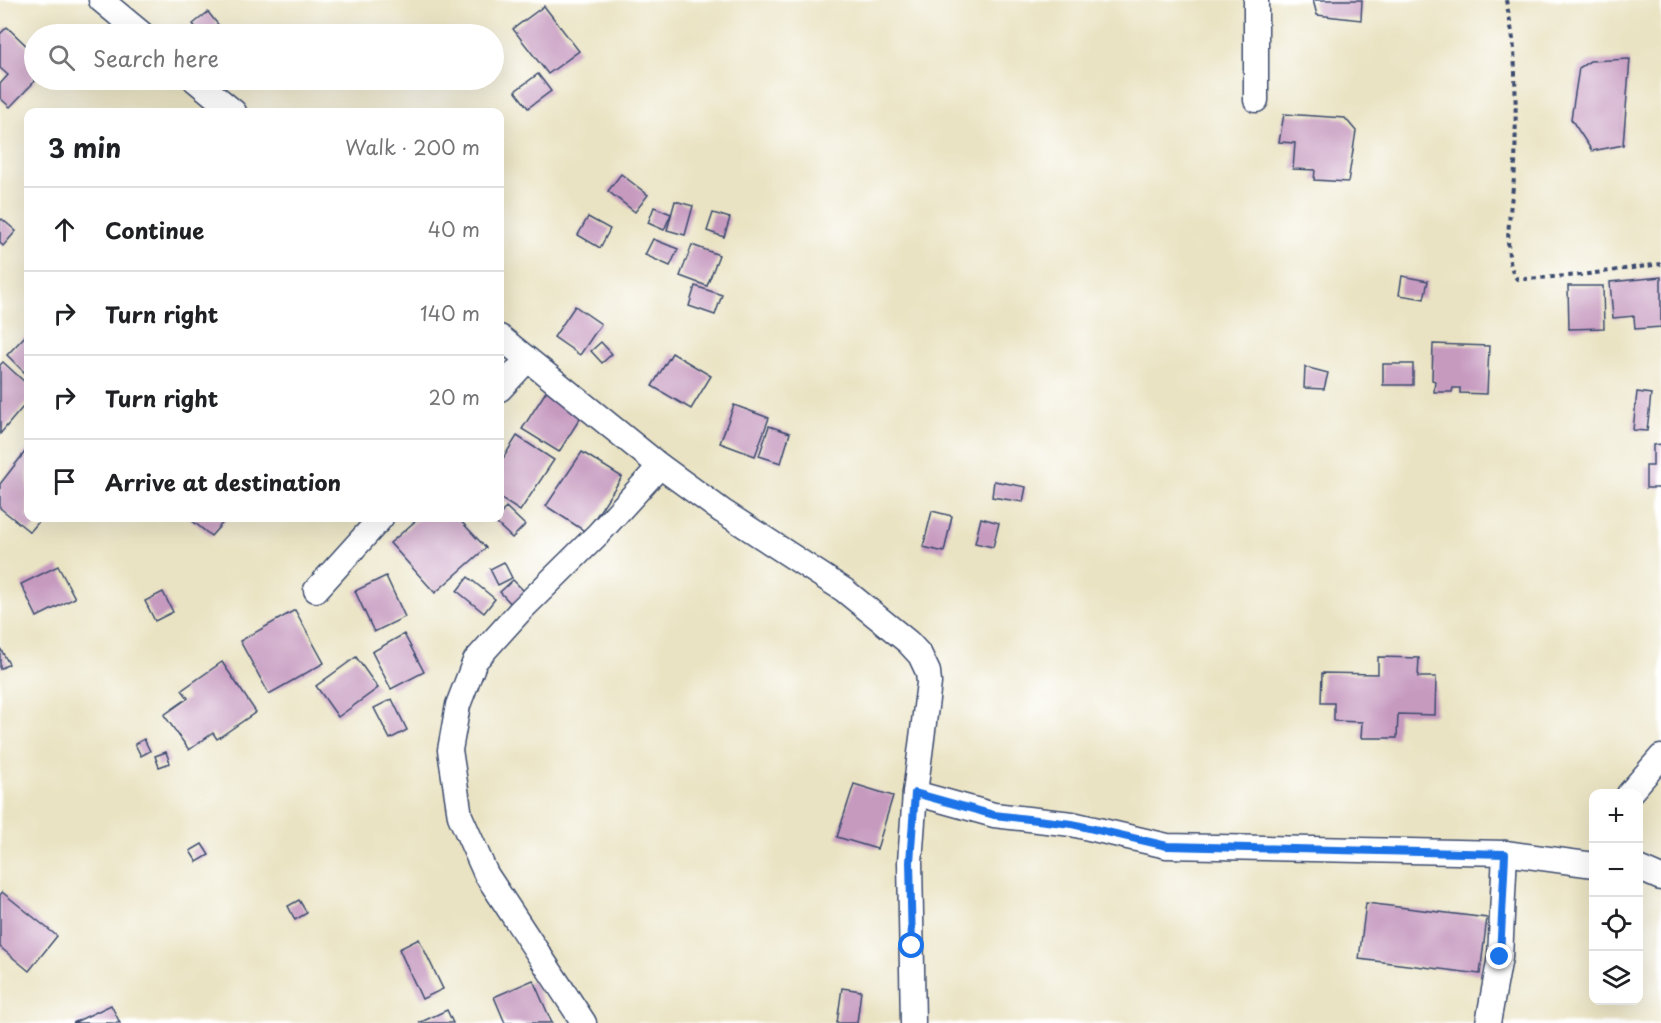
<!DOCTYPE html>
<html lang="en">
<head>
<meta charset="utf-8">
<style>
	:root { --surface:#fff; --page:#f6f6f6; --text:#202124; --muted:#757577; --line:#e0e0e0 }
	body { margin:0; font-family:"Playpen Sans",sans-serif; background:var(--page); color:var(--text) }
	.controls { position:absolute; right:18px; bottom:18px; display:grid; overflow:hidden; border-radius:12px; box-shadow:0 6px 24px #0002 }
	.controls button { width:54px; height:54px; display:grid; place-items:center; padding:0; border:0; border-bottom:2px solid var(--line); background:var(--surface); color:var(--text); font:30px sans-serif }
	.stop { position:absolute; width:18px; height:18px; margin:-14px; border:4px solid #1a73e8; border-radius:50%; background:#fff }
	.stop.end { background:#1a73e8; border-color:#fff; box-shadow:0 2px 6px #0008 }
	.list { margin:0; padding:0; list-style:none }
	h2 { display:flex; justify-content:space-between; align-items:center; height:78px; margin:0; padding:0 24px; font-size:26px }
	h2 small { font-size:20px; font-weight:400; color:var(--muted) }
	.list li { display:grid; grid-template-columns:39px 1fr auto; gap:18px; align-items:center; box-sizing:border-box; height:84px; padding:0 24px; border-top:2px solid var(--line) }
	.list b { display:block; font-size:22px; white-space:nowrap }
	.list em { font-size:20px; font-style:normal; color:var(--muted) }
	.icon { flex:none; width:33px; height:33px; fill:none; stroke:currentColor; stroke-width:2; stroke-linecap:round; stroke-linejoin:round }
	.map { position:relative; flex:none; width:1661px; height:1023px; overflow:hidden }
	.search { position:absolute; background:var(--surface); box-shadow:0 6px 24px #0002; left:24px; top:24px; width:480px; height:66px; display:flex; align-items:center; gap:15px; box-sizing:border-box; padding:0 21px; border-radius:33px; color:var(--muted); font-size:22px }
	.panel { position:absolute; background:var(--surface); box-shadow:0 6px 24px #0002; left:24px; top:108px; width:480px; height:414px; border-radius:12px }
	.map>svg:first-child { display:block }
	.building { fill:#c69abf }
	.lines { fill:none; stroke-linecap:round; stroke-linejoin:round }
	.minor-casing { stroke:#3a4a6d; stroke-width:27 }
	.path { stroke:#3a4a6d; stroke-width:4; stroke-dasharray:4.5 4.5; stroke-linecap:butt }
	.minor { stroke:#fff; stroke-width:24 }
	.route { stroke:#1a73e8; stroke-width:8 }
</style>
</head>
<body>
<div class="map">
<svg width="1661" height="1023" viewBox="0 0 1661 1023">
	<rect width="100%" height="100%" fill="#fff"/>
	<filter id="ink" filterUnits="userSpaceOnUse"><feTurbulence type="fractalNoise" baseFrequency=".0167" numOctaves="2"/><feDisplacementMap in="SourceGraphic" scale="12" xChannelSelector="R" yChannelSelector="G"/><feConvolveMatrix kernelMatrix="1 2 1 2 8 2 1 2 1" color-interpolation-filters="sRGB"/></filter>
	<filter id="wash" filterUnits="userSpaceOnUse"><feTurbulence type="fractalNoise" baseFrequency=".008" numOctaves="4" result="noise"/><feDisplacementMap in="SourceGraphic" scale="24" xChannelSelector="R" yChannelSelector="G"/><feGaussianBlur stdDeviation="1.35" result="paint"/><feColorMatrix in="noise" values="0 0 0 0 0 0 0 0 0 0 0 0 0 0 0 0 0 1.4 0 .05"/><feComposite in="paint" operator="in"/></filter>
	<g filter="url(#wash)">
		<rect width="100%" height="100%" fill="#eae3c3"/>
		<g id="blocks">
			<!-- building -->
			<g class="building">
				<polygon points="1313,0 1362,0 1361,20 1317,15"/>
				<polygon points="544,6 579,51 548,74 513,29"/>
				<polygon points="208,12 224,32 220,34 201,34 193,24"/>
				<polygon points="7,27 30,49 33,45 34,47 34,80 36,80 10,107 0,98 0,84 8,75 0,68 0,34"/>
				<polygon points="1630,59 1623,145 1592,151 1571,119 1579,68 1590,61"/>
				<polygon points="538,74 551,91 528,108 515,91"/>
				<polygon points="1284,114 1345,118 1356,131 1348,182 1314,180 1315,170 1293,169 1295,143 1279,142"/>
				<polygon points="621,174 648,195 635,212 608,191"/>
				<polygon points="675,201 693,206 685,235 667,230"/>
				<polygon points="654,207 671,214 664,230 648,223"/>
				<polygon points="713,213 730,218 724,237 707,231"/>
				<polygon points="588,217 610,229 600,248 578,235"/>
				<polygon points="2,219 16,231 3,246 0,243 0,221"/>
				<polygon points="653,239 678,249 670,266 645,255"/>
				<polygon points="692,245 719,255 707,286 680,276"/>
				<polygon points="1402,276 1428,281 1424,299 1399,295"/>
				<polygon points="1661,277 1661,327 1635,329 1634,316 1613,318 1610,282"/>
				<polygon points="695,286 722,295 715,315 689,306"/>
				<polygon points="1568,286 1603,286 1604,328 1569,329"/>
				<polygon points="575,306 601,324 580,355 554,337"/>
				<polygon points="28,333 28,376 7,355"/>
				<polygon points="601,342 612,354 602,363 591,351"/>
				<polygon points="1433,344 1489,346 1487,394 1460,393 1460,388 1453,388 1452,392 1434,392 1435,381 1432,380"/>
				<polygon points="672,353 711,376 691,409 652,386"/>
				<polygon points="3,362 28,385 28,401 0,434 0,365"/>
				<rect x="1383" y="364" width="30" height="21"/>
				<polygon points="1305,367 1328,373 1324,389 1304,388"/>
				<polygon points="547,390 584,412 559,452 522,429"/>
				<polygon points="1637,392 1651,394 1647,431 1633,430"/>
				<polygon points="734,405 769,418 755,456 720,443"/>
				<polygon points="769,426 790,433 781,463 759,456"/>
				<polygon points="517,436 554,460 520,511 500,498 500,463"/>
				<polygon points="1661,444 1661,488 1646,488 1646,466 1653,466 1653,445"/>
				<polygon points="28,448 28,518 42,518 30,532 0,508 0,484"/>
				<polygon points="582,452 622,477 586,532 546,506"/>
				<polygon points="994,481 1026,487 1023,502 992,497"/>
				<polygon points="506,507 525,525 512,538 494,521 500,518 500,515"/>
				<polygon points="932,511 952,516 944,552 923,547"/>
				<polygon points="189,518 227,518 211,536"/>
				<polygon points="419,518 458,518 486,548 435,593 390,543"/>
				<polygon points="981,518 999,523 993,547 975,543"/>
				<polygon points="504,562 512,578 498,585 490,569"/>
				<polygon points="58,566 75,598 37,617 21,584"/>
				<polygon points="386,576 405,617 374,632 355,591"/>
				<polygon points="468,577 495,599 484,613 457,591"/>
				<polygon points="513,580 527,594 514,607 500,592"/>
				<polygon points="163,592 173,612 155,621 145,601"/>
				<polygon points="295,610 324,663 269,694 240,641"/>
				<polygon points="404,634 424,672 391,689 372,652"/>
				<polygon points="0,648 9,664 0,669"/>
				<polygon points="356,657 378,688 338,717 316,686"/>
				<polygon points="1378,657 1419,658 1418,677 1436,677 1435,715 1398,714 1397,738 1361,738 1362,722 1334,721 1334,703 1321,703 1322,673 1378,674"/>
				<polygon points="222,662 256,712 217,739 213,733 189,750 164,715 188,698 182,690"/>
				<polygon points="392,699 407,730 390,739 374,708"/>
				<polygon points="144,739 150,751 141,756 135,744"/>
				<polygon points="166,752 170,763 159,767 155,756"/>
				<polygon points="854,784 893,796 877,849 837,837"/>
				<polygon points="202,844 209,855 197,862 190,851"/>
				<polygon points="2,892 57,936 29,971 0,947 0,895"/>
				<polygon points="299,900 307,913 295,920 288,906"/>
				<polygon points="1366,903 1487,918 1480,974 1359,959"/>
				<polygon points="419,939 443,989 422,999 399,949"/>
				<polygon points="533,980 552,1023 505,1023 494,997"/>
				<polygon points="842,988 861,991 857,1023 837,1023"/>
				<polygon points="111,1005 120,1023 73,1023"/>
				<polygon points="447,1010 453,1023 419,1023"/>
			</g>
		</g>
	</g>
	<g filter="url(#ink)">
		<use href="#blocks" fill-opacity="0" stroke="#3a4a6d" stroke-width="1.5"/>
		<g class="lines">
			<defs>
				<g id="minor">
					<polyline points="101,0 142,34"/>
					<polyline points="195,80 234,112"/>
					<polyline points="1256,100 1256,0"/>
					<polyline points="500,337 660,466 722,511 844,590 908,642 920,655 928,672 929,683 915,793 910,862 913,1023"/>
					<polyline points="500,389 527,360"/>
					<polyline points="316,590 381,518"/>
					<polyline points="915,793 994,815 1072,824 1167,846 1505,853 1594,865"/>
					<polyline points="1629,794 1661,757"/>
					<polyline points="1638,868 1661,878"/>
					<polyline points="584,1023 486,874 460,816 450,750 458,705 475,661 521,610 598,534 660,466"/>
					<polyline points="1488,1023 1500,957 1505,853"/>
				</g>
			</defs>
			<!-- minor casing -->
			<use href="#minor" class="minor-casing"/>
			<!-- path -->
			<path class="path" d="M1506 0C1509 17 1513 34 1514 50 1516 88 1516 128 1515 166 1514 195 1499 255 1517 279H1525L1581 275 1661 264"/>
			<!-- minor -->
			<use href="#minor" class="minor"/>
		</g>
	</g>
	<g class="lines" filter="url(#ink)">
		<!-- route -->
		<polyline class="route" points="912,946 910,862 915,793 994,815 1072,824 1167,846 1505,854 1500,957"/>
	</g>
</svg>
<div class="controls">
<button>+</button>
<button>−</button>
<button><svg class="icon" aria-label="locate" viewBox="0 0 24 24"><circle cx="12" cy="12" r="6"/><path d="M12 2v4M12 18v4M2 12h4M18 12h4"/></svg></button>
<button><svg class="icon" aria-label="layers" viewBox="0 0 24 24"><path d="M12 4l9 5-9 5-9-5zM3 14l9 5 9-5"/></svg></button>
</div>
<div class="stop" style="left:912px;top:946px"></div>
<div class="stop end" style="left:1500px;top:957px"></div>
<div class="search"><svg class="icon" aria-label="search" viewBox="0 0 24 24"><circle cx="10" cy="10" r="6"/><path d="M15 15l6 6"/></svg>Search here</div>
<section class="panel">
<h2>3 min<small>Walk · 200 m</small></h2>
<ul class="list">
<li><svg class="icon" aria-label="ahead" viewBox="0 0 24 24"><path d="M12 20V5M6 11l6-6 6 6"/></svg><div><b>Continue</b></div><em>40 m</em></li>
<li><svg class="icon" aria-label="right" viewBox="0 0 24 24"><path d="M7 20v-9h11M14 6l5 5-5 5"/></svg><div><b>Turn right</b></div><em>140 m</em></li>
<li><svg class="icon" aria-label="right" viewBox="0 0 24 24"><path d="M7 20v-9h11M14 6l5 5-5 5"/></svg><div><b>Turn right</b></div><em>20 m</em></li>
<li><svg class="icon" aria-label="arrive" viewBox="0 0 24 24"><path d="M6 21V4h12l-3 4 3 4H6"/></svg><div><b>Arrive at destination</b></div></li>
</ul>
</section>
</div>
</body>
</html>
